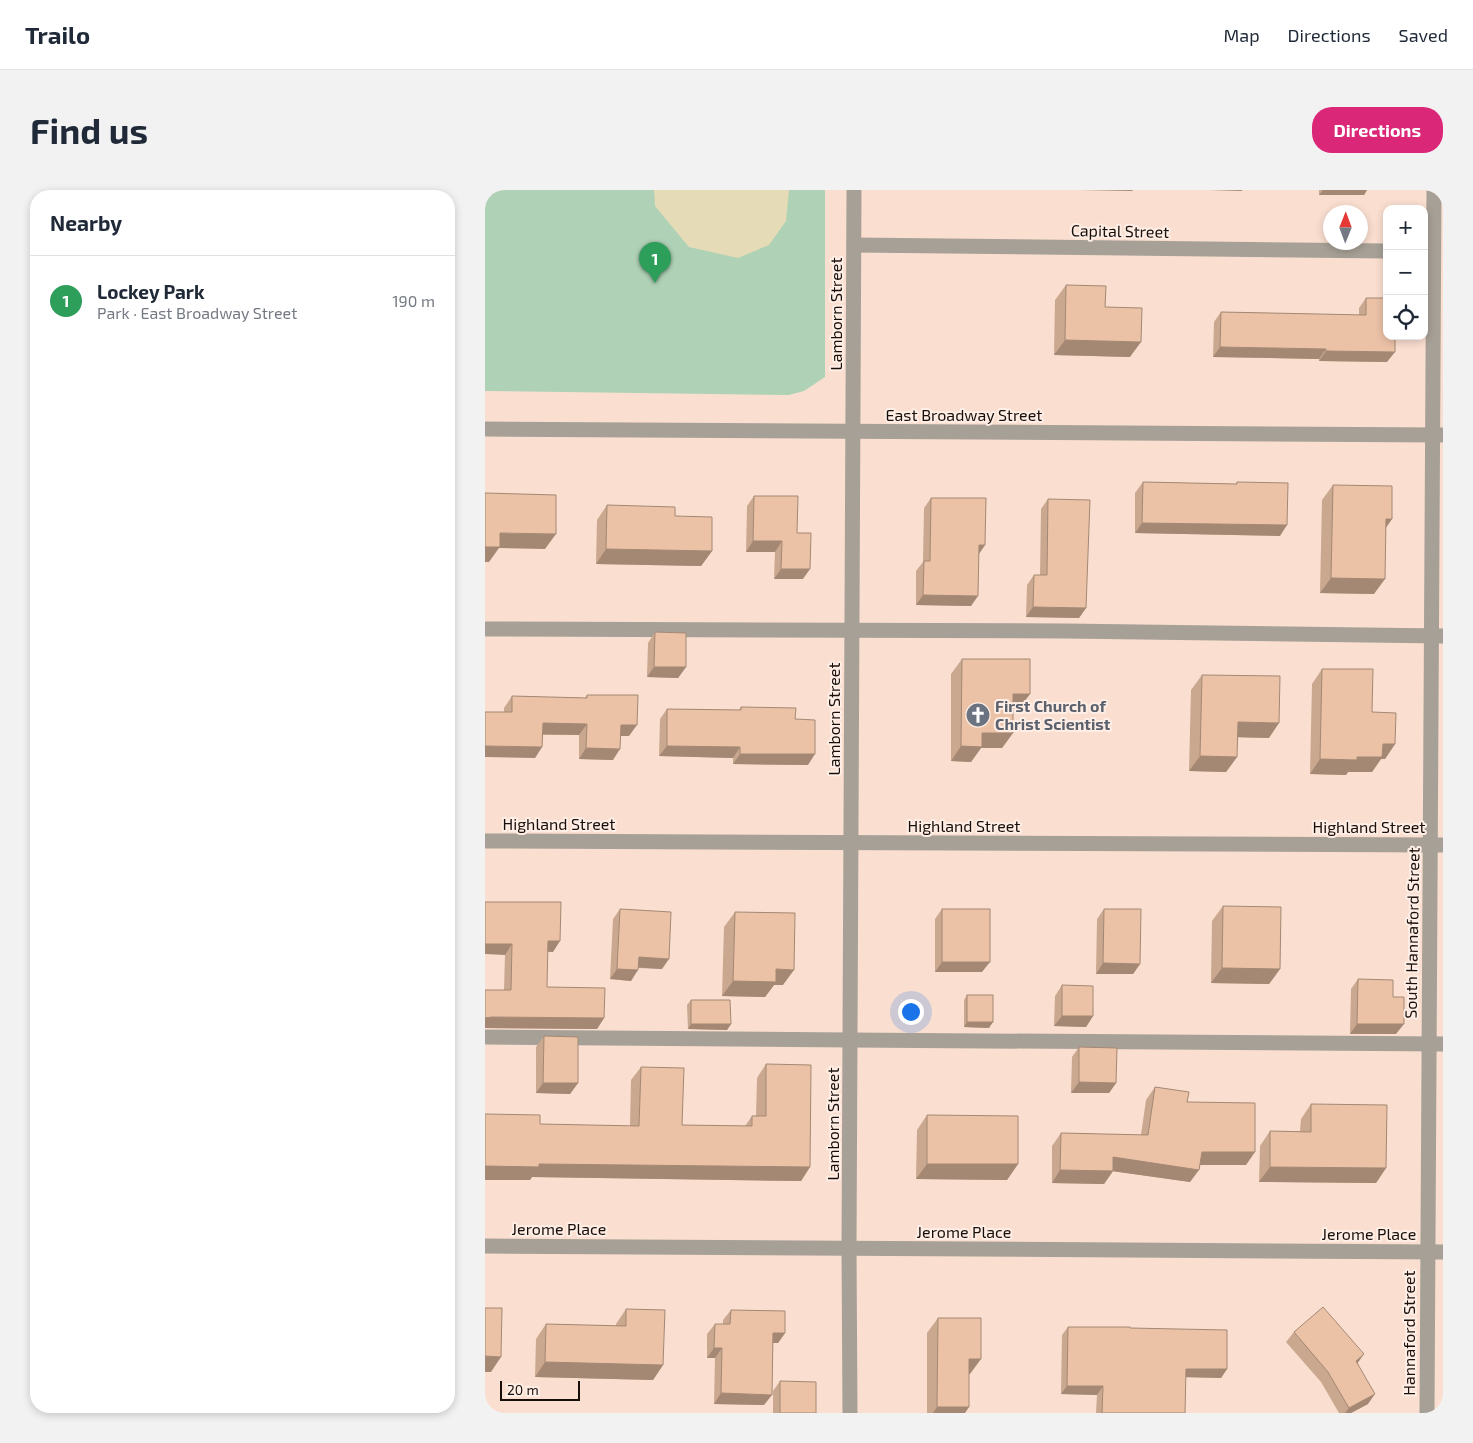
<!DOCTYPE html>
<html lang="en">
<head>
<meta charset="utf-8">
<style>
	:root { --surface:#fff; --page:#f2f2f3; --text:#1f2937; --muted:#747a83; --line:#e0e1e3; --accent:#db2777 }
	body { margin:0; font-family:"Exo 2",sans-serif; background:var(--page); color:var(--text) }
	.controls { position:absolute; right:15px; top:15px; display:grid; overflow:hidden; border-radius:10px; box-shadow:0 2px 8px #0003 }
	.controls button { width:45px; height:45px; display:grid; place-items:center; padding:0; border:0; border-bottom:1px solid var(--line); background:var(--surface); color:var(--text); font:25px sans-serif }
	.compass { position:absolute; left:838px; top:15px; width:45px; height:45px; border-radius:50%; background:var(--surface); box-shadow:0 2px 8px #0003; rotate:1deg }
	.scale { position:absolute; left:15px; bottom:12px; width:80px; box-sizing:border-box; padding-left:5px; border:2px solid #180f0a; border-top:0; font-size:14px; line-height:18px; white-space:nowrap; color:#180f0a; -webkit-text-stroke:4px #ffeee5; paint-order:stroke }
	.you { position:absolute; left:425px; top:821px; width:18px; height:18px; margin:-12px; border:4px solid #fff; border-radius:50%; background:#1a73e8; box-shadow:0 0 0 8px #1a73e833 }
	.badge { display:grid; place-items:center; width:32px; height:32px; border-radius:50%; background:var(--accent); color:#fff; font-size:16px; font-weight:700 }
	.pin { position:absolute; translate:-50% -41px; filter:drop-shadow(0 1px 2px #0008) }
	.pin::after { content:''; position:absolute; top:26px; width:18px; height:15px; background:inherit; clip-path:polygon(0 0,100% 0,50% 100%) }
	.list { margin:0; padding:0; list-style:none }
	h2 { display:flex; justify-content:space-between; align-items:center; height:65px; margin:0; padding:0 20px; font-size:21px }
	h2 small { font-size:16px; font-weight:400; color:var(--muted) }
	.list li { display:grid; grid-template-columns:32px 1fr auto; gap:15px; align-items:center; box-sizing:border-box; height:90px; padding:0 20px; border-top:1px solid var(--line) }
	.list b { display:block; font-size:19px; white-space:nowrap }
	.list p { margin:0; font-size:16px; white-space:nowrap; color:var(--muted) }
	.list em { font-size:16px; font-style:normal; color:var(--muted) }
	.icon { flex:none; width:28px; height:28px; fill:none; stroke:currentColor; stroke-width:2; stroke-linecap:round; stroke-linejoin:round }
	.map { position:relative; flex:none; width:958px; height:1223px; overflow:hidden; border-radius:20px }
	header { display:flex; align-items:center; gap:30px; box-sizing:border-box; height:70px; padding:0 25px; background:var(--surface); border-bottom:1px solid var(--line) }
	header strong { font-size:24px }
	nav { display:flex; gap:28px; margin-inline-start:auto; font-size:18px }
	.intro { display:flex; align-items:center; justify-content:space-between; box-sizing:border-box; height:120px; padding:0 30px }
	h1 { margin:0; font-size:35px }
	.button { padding:12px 22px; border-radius:20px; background:var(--accent); color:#fff; font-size:18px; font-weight:700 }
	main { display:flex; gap:30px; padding:0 30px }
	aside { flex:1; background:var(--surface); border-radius:20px; box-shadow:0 2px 8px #0003 }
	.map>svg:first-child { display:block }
	.green { fill:#afd2b6 }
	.sand { fill:#e5dbb6 }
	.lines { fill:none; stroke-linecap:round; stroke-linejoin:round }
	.minor { stroke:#a7a096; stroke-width:15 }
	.wall { fill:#caa78f }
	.shaded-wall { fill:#a48874 }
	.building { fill:#ebc2a6; stroke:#a48874 }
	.labels { text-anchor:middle; stroke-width:4; stroke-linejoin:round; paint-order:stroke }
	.street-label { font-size:16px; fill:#180f0a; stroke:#ffeee5 }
	.worship-label { font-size:16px; font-weight:bold; fill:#5b616d; stroke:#ffeee5; text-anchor:start }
</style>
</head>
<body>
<header>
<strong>Trailo</strong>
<nav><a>Map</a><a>Directions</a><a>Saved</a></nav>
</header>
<div class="intro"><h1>Find us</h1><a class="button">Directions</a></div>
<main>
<aside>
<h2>Nearby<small></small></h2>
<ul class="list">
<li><span class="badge" style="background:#2e9e5b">1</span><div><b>Lockey Park</b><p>Park · East Broadway Street</p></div><em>190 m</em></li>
</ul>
</aside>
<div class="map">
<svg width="958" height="1223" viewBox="0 0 958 1223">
	<rect width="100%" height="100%" fill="#fadfd0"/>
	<!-- green -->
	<polygon class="green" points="0,0 340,0 340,187 319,201 304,205 0,201"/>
	<!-- sand -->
	<polygon class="sand" points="169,0 304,0 301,31 284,55 253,68 204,57 170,16"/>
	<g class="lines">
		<!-- minor -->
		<g class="minor">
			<polyline points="369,55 902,61"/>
			<polyline points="0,239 958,245"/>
			<polyline points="0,439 580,441 958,446"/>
			<polyline points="0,651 958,655"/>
			<polyline points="0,847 366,850 958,854"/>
			<polyline points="0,1056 958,1062"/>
			<polyline points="365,1223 364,1059 369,0"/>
			<polyline points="942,1223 949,0"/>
		</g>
	</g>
	<!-- wall -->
	<g class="wall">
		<polygon points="834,0 882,0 879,5 834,5"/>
		<polygon points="581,95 620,117 645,167 569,165 570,110"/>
		<polygon points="881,108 902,172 834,171 834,169 728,167 729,132 736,122 874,125 874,118"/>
		<polygon points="658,292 751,294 752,292 795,346 650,343 650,303"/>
		<polygon points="848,295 907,329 901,338 889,404 835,403 837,310"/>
		<polygon points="269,306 312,343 318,389 289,389 290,362 261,362 262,316"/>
		<polygon points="446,308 500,355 494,364 486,416 431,415 431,381 438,372 439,318"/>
		<polygon points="563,309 601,418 594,428 541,427 542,395 549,385 555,385 556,319"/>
		<polygon points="122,315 190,326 227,361 216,376 111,374 112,330"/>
		<polygon points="170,442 201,477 193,488 162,487 163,453"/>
		<polygon points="477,469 534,519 528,519 528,543 517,558 496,558 486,572 466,571 466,484"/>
		<polygon points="837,479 887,522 910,554 900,569 896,569 887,582 863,582 861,585 825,584 827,494"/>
		<polygon points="717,485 784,548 752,547 752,567 741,582 704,581 706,500"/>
		<polygon points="102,505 144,546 136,546 128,570 94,569 94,545 58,545 57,557 50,568 19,522 19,518 27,506 100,508"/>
		<polygon points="256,517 310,529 323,575 248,574 248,568 174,566 175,529 182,519 254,520"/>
		<polygon points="0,712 68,762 62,762 62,797 119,828 112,839 0,838 0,800 19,800 20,765"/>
		<polygon points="738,716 795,779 784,794 726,793 727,731"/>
		<polygon points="135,719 177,779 153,778 146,791 125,789 128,729"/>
		<polygon points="457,719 497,782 450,782 450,729"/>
		<polygon points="619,719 655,774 648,784 611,784 612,729"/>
		<polygon points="250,722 298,795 289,795 280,807 237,806 239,737"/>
		<polygon points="873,789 908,807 911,844 865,844 866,799"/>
		<polygon points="577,795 608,826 601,837 569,836 570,806"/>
		<polygon points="482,805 504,838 479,837 479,810"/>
		<polygon points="206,810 246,834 242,840 203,839 202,815"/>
		<polygon points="59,846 93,893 85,904 51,903 51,857"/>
		<polygon points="594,857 631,893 624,903 586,903 587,867"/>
		<polygon points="281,874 325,977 316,991 47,987 45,990 55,934 145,936 146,890 156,877 197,935 260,936 267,926 271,926 272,888"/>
		<polygon points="670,897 702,912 761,975 715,975 705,992 628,981 619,994 567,993 567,956 576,943 656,945 661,910"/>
		<polygon points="826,914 901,978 891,993 774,992 775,956 785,941 815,941 816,929"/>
		<polygon points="442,925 533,974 522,990 431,989 432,940"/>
		<polygon points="141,1119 178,1175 168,1190 50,1187 51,1149 61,1134 131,1136 131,1134"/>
		<polygon points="246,1120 300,1143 293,1153 287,1153 279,1215 229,1214 230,1168 222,1168 222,1144 230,1134 238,1134 238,1130"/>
		<polygon points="453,1128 485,1184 484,1184 480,1223 442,1223 442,1143"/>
		<polygon points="583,1137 742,1179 736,1188 700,1187 700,1223 611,1223 612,1205 576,1204 577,1145"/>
		<polygon points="809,1142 873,1173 883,1214 866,1223 854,1223 836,1192 801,1152"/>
		<polygon points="295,1191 331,1223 288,1223 288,1201"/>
	</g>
	<!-- shaded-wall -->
	<g class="shaded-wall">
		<polygon points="595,0 648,0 647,1"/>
		<polygon points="723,0 757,0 757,1"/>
		<polygon points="838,0 882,0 879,5 834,5"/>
		<polygon points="580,150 656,152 645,167 569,165"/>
		<polygon points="735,157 841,159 834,169 728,167"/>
		<polygon points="841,161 910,162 902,172 834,171"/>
		<polygon points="901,329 907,329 896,344"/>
		<polygon points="657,333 802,335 795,346 650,343"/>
		<polygon points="15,343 71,344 60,359 14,358 4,372 0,372 0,357"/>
		<polygon points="268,351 297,351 290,362 261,362"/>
		<polygon points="494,355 500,355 493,365"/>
		<polygon points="121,359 227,361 216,376 111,374"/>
		<polygon points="296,379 325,379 318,389 289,389"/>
		<polygon points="846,388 900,389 889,404 835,403"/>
		<polygon points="438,405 493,406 486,416 431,415"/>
		<polygon points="548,417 601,418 594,428 541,427"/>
		<polygon points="169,477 201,477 193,488 162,487"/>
		<polygon points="528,504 545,504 534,519 518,519"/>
		<polygon points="753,532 794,533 784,548 742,547"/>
		<polygon points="58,533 102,534 94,545 50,544"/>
		<polygon points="136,535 152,535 144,546 128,546"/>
		<polygon points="497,543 528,543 517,558 496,558 486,572 466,571 476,556"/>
		<polygon points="898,554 910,554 900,569 896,569 887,582 863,582 861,585 825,584 835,569 872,567"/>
		<polygon points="0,556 57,557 50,568 0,567"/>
		<polygon points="182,556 255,557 248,568 174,566"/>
		<polygon points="101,558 135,559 128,570 94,569"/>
		<polygon points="255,564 330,564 323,575 248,574"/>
		<polygon points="715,566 752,567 741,582 704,581"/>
		<polygon points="63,751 75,751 68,762 55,761"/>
		<polygon points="0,754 27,754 20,765 0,764"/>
		<polygon points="154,767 184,769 177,779 146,777"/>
		<polygon points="457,772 505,772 497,782 450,782"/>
		<polygon points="618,773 655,774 648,784 611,784"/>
		<polygon points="737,778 795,779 784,794 726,793"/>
		<polygon points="132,779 153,780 146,791 125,789"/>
		<polygon points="291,779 309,780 298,795 289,795 280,807 237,806 248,791"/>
		<polygon points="577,826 608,826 601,837 569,836"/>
		<polygon points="7,827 119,828 112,839 0,838 0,828"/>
		<polygon points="482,832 508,832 504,838 479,837"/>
		<polygon points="206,834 246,834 242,840 203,839"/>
		<polygon points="872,834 919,834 911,844 865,844"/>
		<polygon points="594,892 631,893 624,903 586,903"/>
		<polygon points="58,893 93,893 85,904 51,903"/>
		<polygon points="717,962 770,962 761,975 708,975"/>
		<polygon points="628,967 714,980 705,992 619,980"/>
		<polygon points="54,974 325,977 316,991 47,987 45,990 0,990 0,976"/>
		<polygon points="442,974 533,974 522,990 431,989"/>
		<polygon points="785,977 901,978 891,993 774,992"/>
		<polygon points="575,980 628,981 619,994 567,993"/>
		<polygon points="288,1143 300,1143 293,1153 280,1153"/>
		<polygon points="229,1158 237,1158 230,1168 222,1168"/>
		<polygon points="879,1164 872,1174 871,1171"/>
		<polygon points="0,1166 16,1167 6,1182 0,1182"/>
		<polygon points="484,1169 496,1169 485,1184 474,1184"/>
		<polygon points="60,1172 178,1175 168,1190 50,1187"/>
		<polygon points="701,1179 742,1179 736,1188 695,1187"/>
		<polygon points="582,1196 618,1196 612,1205 576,1204"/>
		<polygon points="236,1203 287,1205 279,1215 229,1214"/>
		<polygon points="890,1204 883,1214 866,1223 860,1223 864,1218"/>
		<polygon points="452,1217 484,1217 480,1223 448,1223"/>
	</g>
	<!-- building -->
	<g class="building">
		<polygon points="581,95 621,96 620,117 657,118 656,152 580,150"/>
		<polygon points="881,108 902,108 902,146 910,146 910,162 841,161 841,159 735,157 736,122 881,125"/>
		<polygon points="658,292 752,294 752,292 803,293 802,335 657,333"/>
		<polygon points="848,295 907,296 907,329 901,329 900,389 846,388"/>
		<polygon points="0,303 71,305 71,344 15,343 15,357 0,357"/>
		<polygon points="269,306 313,306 312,343 326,343 325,379 296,379 297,351 268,351"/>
		<polygon points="446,308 501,308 500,355 494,355 493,406 438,405 439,371 445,371"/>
		<polygon points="563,309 605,310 601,418 548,417 549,385 562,385"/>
		<polygon points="122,315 190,317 190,326 227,327 227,361 121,359"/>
		<polygon points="170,442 201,443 201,477 169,477"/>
		<polygon points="477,469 545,469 545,504 528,504 528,543 497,543 497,557 476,556"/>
		<polygon points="837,479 888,479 887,522 911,523 910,554 898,554 897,567 872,567 872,570 835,569"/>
		<polygon points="717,485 795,486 794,533 753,532 752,567 715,566"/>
		<polygon points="102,505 153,505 152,535 136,535 135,559 101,558 102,534 58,533 57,557 0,556 0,522 27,522 27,506 102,508"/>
		<polygon points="256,517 311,518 310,529 330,530 330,564 255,564 255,557 182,556 182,519 256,520"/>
		<polygon points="0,712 76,712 75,751 63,751 62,797 120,798 119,828 7,827 0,828 0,800 26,800 27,754 0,754"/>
		<polygon points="738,716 796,717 795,779 737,778"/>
		<polygon points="135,719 186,722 184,769 154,767 153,780 132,779"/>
		<rect x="457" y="719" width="48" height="53"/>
		<polygon points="619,719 656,719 655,774 618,773"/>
		<polygon points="250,722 310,723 309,780 291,779 291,792 248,791"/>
		<polygon points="873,789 908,790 908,807 919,807 919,834 872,834"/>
		<polygon points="577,795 608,796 608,826 577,826"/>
		<rect x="482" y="805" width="26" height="27"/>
		<polygon points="206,810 245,810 246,834 206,834"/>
		<polygon points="59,846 93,847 93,893 58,893"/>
		<polygon points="594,857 632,858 631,893 594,892"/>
		<polygon points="281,874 326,875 325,977 54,974 54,977 0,976 0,924 55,925 55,934 154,936 156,877 199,878 197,935 267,936 267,926 281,926"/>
		<polygon points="670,897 704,902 702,912 770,913 770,962 717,962 714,980 628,967 628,981 575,980 576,943 663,945"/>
		<polygon points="826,914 902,915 901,978 785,977 785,941 826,942"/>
		<polygon points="442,925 533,926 533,974 442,974"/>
		<polygon points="838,1117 879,1164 871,1171 890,1204 864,1218 843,1182 809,1142"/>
		<polygon points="0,1118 17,1118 16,1167 0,1166"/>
		<polygon points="141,1119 180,1120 178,1175 60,1172 61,1134 141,1136"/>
		<polygon points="246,1120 300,1121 300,1143 288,1143 287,1205 236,1203 237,1158 229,1158 230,1134 245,1134"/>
		<polygon points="453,1128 496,1128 496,1169 484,1169 484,1217 452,1217"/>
		<polygon points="583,1137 645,1137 645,1138 742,1140 742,1179 701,1179 700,1223 617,1223 618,1196 582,1196"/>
		<polygon points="295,1191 331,1192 331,1223 295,1223"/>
	</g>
	<!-- icons -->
	<defs>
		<symbol id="church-disc" viewBox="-11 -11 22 22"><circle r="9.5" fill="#6b7280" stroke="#ffeee5"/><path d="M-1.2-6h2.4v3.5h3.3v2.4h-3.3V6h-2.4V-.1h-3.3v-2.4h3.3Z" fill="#fff"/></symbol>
	</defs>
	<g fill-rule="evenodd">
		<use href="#church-disc" x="479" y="511" width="28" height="28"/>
	</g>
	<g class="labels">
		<!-- street labels -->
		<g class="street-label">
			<text transform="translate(635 41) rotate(1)" y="6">Capital Street</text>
			<text transform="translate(351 124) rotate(-90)" y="6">Lamborn Street</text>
			<text x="479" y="231">East Broadway Street</text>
			<text transform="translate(349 529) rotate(-90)" y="6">Lamborn Street</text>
			<text x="74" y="640">Highland Street</text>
			<text x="479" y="642">Highland Street</text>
			<text x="884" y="643">Highland Street</text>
			<text transform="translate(927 743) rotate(-89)" y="6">South Hannaford Street</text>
			<text transform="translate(348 934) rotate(-90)" y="6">Lamborn Street</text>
			<text x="74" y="1045">Jerome Place</text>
			<text x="479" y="1048">Jerome Place</text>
			<text x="884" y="1050">Jerome Place</text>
			<text transform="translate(924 1143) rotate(-90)" y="6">Hannaford Street</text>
		</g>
		<!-- worship labels -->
		<g class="worship-label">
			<text x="510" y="522">First Church of<tspan x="510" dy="18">Christ Scientist</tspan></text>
		</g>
	</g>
</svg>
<div class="controls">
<button>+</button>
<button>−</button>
<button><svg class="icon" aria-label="locate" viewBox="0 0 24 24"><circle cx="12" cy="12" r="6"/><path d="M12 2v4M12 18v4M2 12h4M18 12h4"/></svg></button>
</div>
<svg class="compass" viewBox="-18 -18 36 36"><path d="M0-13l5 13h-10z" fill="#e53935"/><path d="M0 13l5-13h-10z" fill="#747a83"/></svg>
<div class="scale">20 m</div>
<div class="you"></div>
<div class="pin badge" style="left:170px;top:93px;background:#2e9e5b">1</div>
</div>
</main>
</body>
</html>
